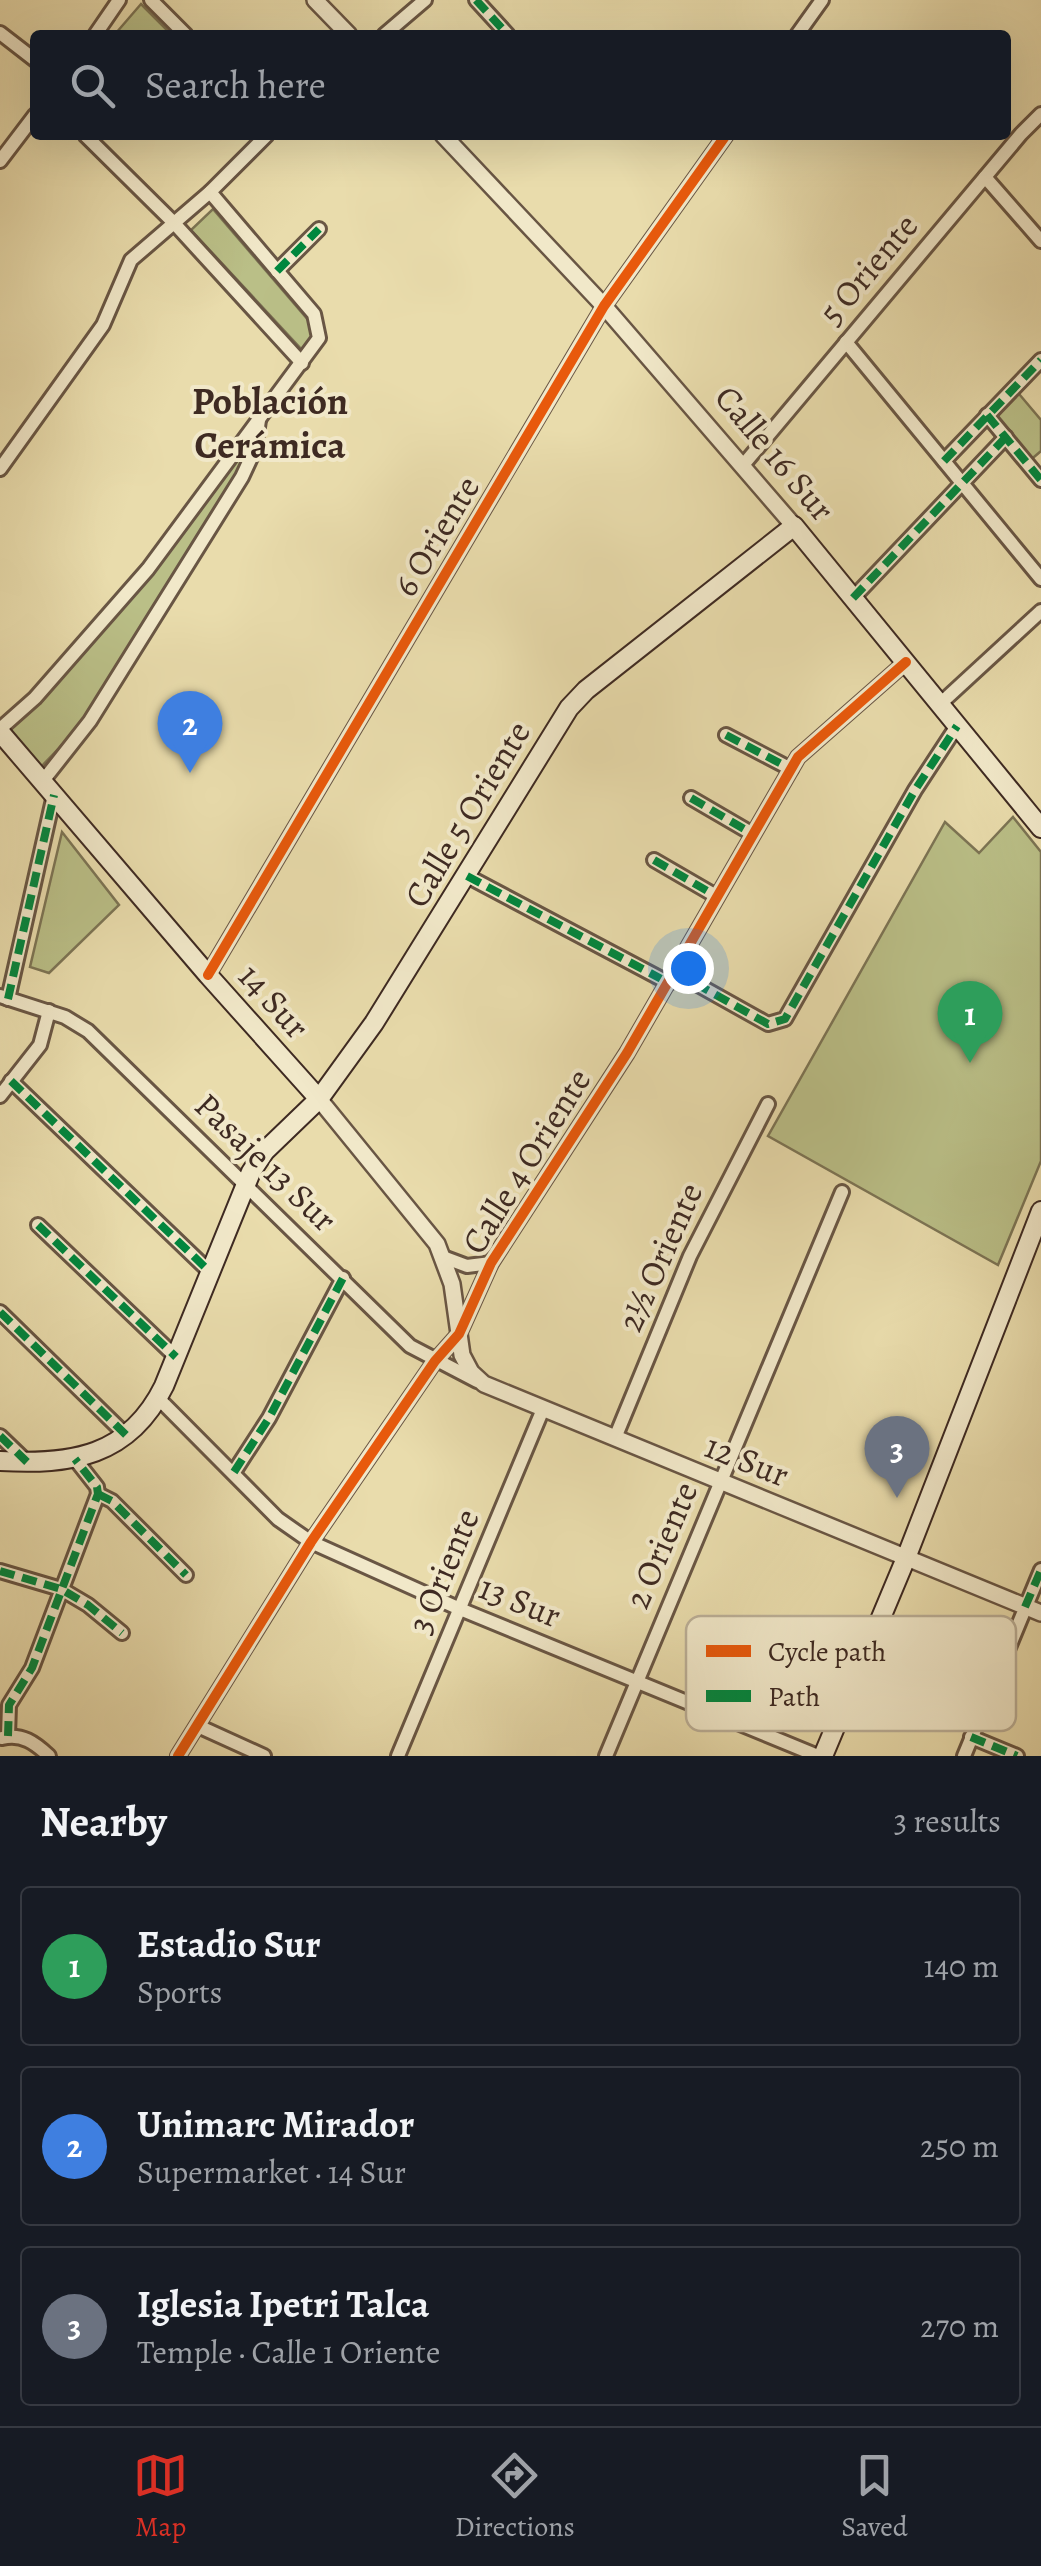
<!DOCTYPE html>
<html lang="en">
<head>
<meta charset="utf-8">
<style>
	:root { --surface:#171b24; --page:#20242c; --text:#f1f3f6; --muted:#9ea1a6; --line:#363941; --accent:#d93025 }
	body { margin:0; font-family:Alegreya,serif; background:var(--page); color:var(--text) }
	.you { position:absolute; left:688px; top:968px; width:35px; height:35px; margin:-25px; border:8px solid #fff; border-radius:50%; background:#1a73e8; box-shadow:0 0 0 15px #1a73e833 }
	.badge { display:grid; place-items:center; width:65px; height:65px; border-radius:50%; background:var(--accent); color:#fff; font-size:32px; font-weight:700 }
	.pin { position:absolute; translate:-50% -82px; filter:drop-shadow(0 2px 5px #0008) }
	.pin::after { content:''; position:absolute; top:52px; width:35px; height:30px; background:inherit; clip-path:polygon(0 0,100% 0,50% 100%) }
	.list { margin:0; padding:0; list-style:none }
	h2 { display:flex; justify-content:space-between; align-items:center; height:130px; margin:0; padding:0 40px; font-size:42px }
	h2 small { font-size:32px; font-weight:400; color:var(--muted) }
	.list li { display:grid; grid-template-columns:65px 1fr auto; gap:30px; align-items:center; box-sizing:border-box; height:160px; margin:0 20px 20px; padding:0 20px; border:2px solid var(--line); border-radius:10px }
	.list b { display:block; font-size:38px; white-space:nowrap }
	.list p { margin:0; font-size:32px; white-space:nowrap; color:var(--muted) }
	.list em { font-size:32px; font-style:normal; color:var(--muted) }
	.icon { flex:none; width:55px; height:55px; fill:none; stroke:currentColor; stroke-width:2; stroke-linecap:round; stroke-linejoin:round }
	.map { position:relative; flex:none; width:1041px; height:1756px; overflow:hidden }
	.search { position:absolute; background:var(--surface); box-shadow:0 10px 40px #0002; left:30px; right:30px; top:30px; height:110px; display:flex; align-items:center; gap:25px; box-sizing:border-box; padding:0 35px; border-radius:10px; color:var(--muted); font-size:38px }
	.sheet { height:670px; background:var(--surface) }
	nav { display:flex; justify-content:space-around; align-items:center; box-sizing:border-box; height:140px; border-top:2px solid var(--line); background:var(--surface); font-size:28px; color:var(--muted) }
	nav a { display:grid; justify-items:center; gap:5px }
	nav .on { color:var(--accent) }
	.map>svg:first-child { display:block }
	.green { fill:#babf87; stroke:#7c7454; stroke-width:2.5 }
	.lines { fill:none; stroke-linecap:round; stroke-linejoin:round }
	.minor-casing { stroke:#695644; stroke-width:18 }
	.tertiary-casing { stroke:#695644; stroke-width:20 }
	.secondary-casing { stroke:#3e2a22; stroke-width:22 }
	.minor { stroke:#f1e8c9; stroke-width:12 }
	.tertiary { stroke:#f1e8c9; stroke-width:15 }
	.secondary { stroke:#f1e8c9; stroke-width:18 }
	.quiet { stroke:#00873e; stroke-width:8; stroke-dasharray:15 8; stroke-linecap:butt }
	.cycleway-casing { stroke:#f1e8c9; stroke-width:16 }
	.cycleway { stroke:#e8590c; stroke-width:10 }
	.labels { text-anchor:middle; stroke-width:8; stroke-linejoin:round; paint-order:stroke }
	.street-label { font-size:35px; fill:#3e2a22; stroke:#f1e8c9 }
	.neighbourhood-label { font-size:38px; font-weight:bold; fill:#3e2a22; stroke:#f1e8c9 }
	.key { fill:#f1e8c9; stroke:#bbaf97; stroke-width:2.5 }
	.key-label { font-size:28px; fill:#3e2a22 }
</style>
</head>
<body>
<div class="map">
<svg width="1041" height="1756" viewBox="0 0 1041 1756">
	<rect width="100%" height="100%" fill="#e9dcac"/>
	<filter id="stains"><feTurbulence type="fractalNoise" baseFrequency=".002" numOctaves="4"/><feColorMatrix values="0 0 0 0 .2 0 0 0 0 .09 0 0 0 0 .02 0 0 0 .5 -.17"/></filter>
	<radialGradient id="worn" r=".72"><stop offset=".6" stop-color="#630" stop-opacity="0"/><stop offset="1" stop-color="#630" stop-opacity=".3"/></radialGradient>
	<!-- green -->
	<g class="green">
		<polygon points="141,4 172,35 116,33"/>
		<polygon points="213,209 309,321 313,339 304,352 191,230"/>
		<polygon points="1014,388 1041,420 1041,451 1027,463 987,415"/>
		<polygon points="254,429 251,450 88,718 38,770 6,733 39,701"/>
		<polygon points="1013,817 1041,852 1041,1161 998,1265 768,1136 945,822 979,853"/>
		<polygon points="62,832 119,905 49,973 30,967"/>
	</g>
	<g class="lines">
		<defs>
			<g id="minor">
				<polyline points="151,0 186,35"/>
				<polyline points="476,0 508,35"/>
				<polyline points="0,33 35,60"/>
				<polyline points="95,35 119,0"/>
				<polyline points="384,35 425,0"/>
				<polyline points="797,35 822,0"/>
				<polyline points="85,135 174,223 302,363"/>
				<polyline points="0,161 35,115"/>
				<polyline points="985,177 1041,241"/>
				<polyline points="277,271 319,229"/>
				<polyline points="846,342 1041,579"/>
				<polyline points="987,415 1041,480"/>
				<polyline points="944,461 1041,360"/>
				<polyline points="744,464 1021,134 1041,114"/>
				<polyline points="0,469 103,325 131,260 210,192 267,135"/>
				<polyline points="853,598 1006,437"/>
				<polyline points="940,704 1041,611"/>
				<polyline points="0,729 35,698 148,569 319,338 314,314 210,192"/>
				<polyline points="726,735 791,769"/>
				<polyline points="42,782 90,721 242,477 255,449 259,420"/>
				<polyline points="691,798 751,833"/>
				<polyline points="654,860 716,896"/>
				<polyline points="467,876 669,983"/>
				<polyline points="675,972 768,1024 785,1019 915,790 957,726"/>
				<polyline points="208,975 604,306 726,135"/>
				<polyline points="0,996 65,1017 88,1031 410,1346 477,1381"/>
				<polyline points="8,999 54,795"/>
				<polyline points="11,1081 210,1272"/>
				<polyline points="0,1096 40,1045 49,1011"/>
				<polyline points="38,1225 176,1357"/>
				<polyline points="443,1257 467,1266 491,1263"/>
				<polyline points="0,1312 126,1435"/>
				<polyline points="158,1398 278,1519 311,1542 460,1609 818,1756"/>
				<polyline points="0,1436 27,1462"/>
				<polyline points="615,1438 690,1256 768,1104"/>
				<polyline points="234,1472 269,1418 343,1278"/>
				<polyline points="98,1494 112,1501 186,1575"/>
				<polyline points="0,1571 61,1589 88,1605 122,1633"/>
				<polyline points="198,1726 264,1756"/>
				<polyline points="8,1736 9,1705 32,1668 98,1494 97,1487 75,1459"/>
				<polyline points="971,1737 1017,1756"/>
				<path d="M2 1738C22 1733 35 1743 49 1756"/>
				<polyline points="178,1756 311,1542 435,1361 459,1334 491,1263 627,1053 798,757 906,662"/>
				<polyline points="398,1756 543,1409"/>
				<polyline points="606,1756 842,1192"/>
				<polyline points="964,1756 1041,1570"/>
			</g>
			<g id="tertiary">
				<polyline points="315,0 349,35"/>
				<polyline points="443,135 604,306 794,526"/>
				<polyline points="319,1099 437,1244 452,1284 462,1355 471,1372 484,1384 1041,1613"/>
			</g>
			<g id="secondary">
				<polyline points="0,732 208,975 319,1099"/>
				<path d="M0 1461C71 1465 129 1457 164 1386L251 1172 265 1151 319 1099 374 1023 569 708 586 690 794 526 1041 828"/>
				<polyline points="823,1756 906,1558 1041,1211"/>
			</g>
		</defs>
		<!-- minor casing -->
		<use href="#minor" class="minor-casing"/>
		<!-- tertiary casing -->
		<use href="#tertiary" class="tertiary-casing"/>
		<!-- secondary casing -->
		<use href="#secondary" class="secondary-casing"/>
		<!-- minor -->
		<use href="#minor" class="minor"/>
		<!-- tertiary -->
		<use href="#tertiary" class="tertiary"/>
		<!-- secondary -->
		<use href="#secondary" class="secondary"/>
		<!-- quiet -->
		<g class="quiet">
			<polyline points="476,0 508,35"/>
			<polyline points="277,271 319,229"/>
			<polyline points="987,415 1041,480"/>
			<polyline points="944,461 1041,360"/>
			<polyline points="853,598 1006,437"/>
			<polyline points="726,735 791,769"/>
			<polyline points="691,798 751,833"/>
			<polyline points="654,860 716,896"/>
			<polyline points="467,876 669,983"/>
			<polyline points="675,972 768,1024 785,1019 915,790 957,726"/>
			<polyline points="8,999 54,795"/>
			<polyline points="11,1081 210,1272"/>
			<polyline points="38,1225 176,1357"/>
			<polyline points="0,1312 126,1435"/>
			<polyline points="0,1436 27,1462"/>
			<polyline points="234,1472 269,1418 343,1278"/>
			<polyline points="98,1494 112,1501 186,1575"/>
			<polyline points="0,1571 61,1589 88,1605 122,1633"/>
			<polyline points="1025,1607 1041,1570"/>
			<polyline points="8,1736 9,1705 32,1668 98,1494 97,1487 75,1459"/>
			<polyline points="971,1737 1017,1756"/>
		</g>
		<defs>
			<g id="cycleway">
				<polyline points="208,975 604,306 726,135"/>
				<polyline points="178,1756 311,1542 435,1361 459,1334 491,1263 627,1053 798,757 906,662"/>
			</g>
		</defs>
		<!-- cycleway casing -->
		<use href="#cycleway" class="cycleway-casing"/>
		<!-- cycleway -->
		<use href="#cycleway" class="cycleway"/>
	</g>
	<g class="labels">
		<!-- street labels -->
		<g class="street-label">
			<text transform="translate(868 269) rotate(-50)" y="12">5 Oriente</text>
			<text transform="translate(775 453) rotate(50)" y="12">Calle 16 Sur</text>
			<text transform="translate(436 536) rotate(-59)" y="12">6 Oriente</text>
			<text transform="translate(467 814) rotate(-59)" y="12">Calle 5 Oriente</text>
			<text transform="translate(274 1001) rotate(48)" y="12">14 Sur</text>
			<text transform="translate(526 1161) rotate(-58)" y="12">Calle 4 Oriente</text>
			<text transform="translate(266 1162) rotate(44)" y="12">Pasaje 13 Sur</text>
			<text transform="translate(660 1257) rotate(-66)" y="12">2½ Oriente</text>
			<text transform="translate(747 1460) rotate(22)" y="12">12 Sur</text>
			<text transform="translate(661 1545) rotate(-67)" y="12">2 Oriente</text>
			<text transform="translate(443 1571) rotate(-67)" y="12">3 Oriente</text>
			<text transform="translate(520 1601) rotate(22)" y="12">13 Sur</text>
		</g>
		<!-- neighbourhood labels -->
		<g class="neighbourhood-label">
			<text x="270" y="414">Población<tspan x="270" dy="44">Cerámica</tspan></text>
		</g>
	</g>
	<!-- legend -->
	<rect x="686" y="1616" width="330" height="115" rx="15" class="key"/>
	<rect x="706" y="1645" width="45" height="12" fill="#e8590c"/>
	<rect x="706" y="1690" width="45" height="12" fill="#00873e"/>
	<g class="key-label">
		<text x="768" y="1661">Cycle path</text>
		<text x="768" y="1706">Path</text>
	</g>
	<rect width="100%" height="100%" filter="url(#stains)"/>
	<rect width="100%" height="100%" fill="url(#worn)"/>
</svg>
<div class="you"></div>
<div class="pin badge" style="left:970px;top:1063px;background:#2e9e5b">1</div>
<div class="pin badge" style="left:190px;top:773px;background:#3f7fe0">2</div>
<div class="pin badge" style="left:897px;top:1498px;background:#6b7280">3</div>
<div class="search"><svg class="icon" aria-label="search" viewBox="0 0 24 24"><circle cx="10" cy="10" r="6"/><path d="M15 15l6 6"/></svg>Search here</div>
</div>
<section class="sheet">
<h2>Nearby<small>3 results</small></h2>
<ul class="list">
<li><span class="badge" style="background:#2e9e5b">1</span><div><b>Estadio Sur</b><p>Sports</p></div><em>140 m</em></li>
<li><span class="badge" style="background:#3f7fe0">2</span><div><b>Unimarc Mirador</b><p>Supermarket · 14 Sur</p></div><em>250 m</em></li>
<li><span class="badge" style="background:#6b7280">3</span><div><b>Iglesia Ipetri Talca</b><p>Temple · Calle 1 Oriente</p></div><em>270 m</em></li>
</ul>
</section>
<nav>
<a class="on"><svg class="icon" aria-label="map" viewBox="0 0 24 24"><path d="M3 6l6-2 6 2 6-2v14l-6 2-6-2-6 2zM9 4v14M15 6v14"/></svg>Map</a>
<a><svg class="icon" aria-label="directions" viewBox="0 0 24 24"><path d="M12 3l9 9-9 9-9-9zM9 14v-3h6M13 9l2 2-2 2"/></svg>Directions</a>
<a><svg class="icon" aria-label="saved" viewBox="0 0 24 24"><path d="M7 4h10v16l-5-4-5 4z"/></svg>Saved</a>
</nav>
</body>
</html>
